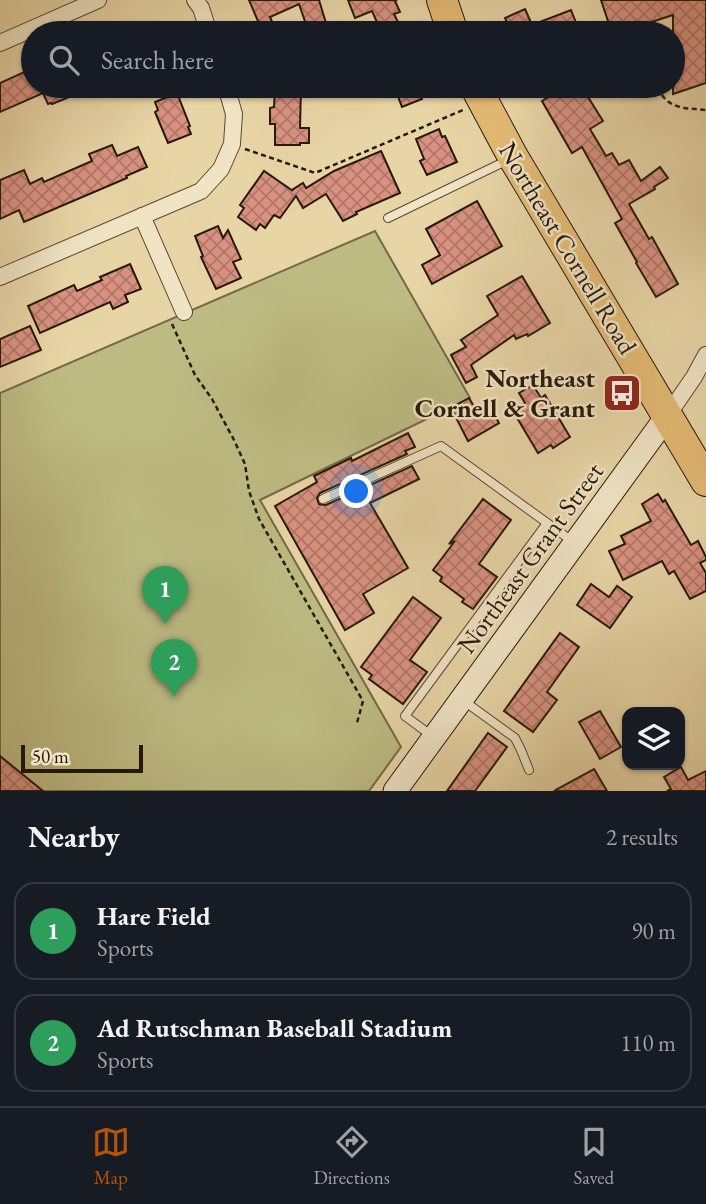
<!DOCTYPE html>
<html lang="en">
<head>
<meta charset="utf-8">
<style>
	:root { --surface:#171b24; --page:#20242c; --text:#f1f3f6; --muted:#9ea1a6; --line:#363941; --accent:#b45309 }
	body { margin:0; font-family:"EB Garamond",serif; background:var(--page); color:var(--text) }
	.controls { position:absolute; right:21px; bottom:21px; display:grid; overflow:hidden; border-radius:14px; box-shadow:0 2px 5px #0004 }
	.controls button { width:63px; height:63px; display:grid; place-items:center; padding:0; border:0; border-bottom:2px solid var(--line); background:var(--surface); color:var(--text); font:35px sans-serif }
	.scale { position:absolute; left:21px; bottom:18px; width:122px; box-sizing:border-box; padding-left:7px; border:4px solid #27180c; border-top:0; font-size:19px; line-height:24px; white-space:nowrap; color:#27180c; -webkit-text-stroke:5px #f0e4c5; paint-order:stroke }
	.you { position:absolute; left:357px; top:492px; width:24px; height:24px; margin:-18px; border:5px solid #fff; border-radius:50%; background:#1a73e8; box-shadow:0 0 0 10px #1a73e833 }
	.badge { display:grid; place-items:center; width:46px; height:46px; border-radius:50%; background:var(--accent); color:#fff; font-size:23px; font-weight:700 }
	.pin { position:absolute; translate:-50% -58px; filter:drop-shadow(0 2px 4px #0008) }
	.pin::after { content:''; position:absolute; top:37px; width:24px; height:21px; background:inherit; clip-path:polygon(0 0,100% 0,50% 100%) }
	.list { margin:0; padding:0; list-style:none }
	h2 { display:flex; justify-content:space-between; align-items:center; height:91px; margin:0; padding:0 28px; font-size:30px }
	h2 small { font-size:23px; font-weight:400; color:var(--muted) }
	.list li { display:grid; grid-template-columns:46px 1fr auto; gap:21px; align-items:center; box-sizing:border-box; height:98px; margin:0 14px 14px; padding:0 14px; border:2px solid var(--line); border-radius:21px }
	.list b { display:block; font-size:26px; white-space:nowrap }
	.list p { margin:0; font-size:23px; white-space:nowrap; color:var(--muted) }
	.list em { font-size:23px; font-style:normal; color:var(--muted) }
	.icon { flex:none; width:38px; height:38px; fill:none; stroke:currentColor; stroke-width:2; stroke-linecap:round; stroke-linejoin:round }
	.map { position:relative; flex:none; width:706px; height:791px; overflow:hidden }
	.search { position:absolute; background:var(--surface); box-shadow:0 2px 5px #0004; left:21px; right:21px; top:21px; height:77px; display:flex; align-items:center; gap:18px; box-sizing:border-box; padding:0 24px; border-radius:38px; color:var(--muted); font-size:26px }
	.sheet { height:315px; background:var(--surface) }
	nav { display:flex; justify-content:space-around; align-items:center; box-sizing:border-box; height:98px; border-top:2px solid var(--line); background:var(--surface); font-size:19px; color:var(--muted) }
	nav a { display:grid; justify-items:center; gap:4px }
	nav .on { color:var(--accent) }
	.map>svg:first-child { display:block }
	.grass { fill:#bdbb82; stroke:#726a47; stroke-width:2 }
	.building { fill:url(#building-cross-hatch); stroke:#27180c; stroke-width:2 }
	.lines { fill:none; stroke-linecap:round; stroke-linejoin:round }
	.lane-casing { stroke:#574732; stroke-width:10 }
	.street-casing { stroke:#574732; stroke-width:18 }
	.secondary-casing { stroke:#27180c; stroke-width:25 }
	.highway-casing { stroke:#27180c; stroke-width:32 }
	.path { stroke:#27180c; stroke-width:2.5; stroke-dasharray:5 3.5; stroke-linecap:butt }
	.lane { stroke:#f0e4c5; stroke-width:8 }
	.street { stroke:#f0e4c5; stroke-width:16 }
	.secondary { stroke:#f0e4c5; stroke-width:23 }
	.highway { stroke:#e4ba73; stroke-width:30 }
	.labels { text-anchor:middle; stroke-width:5; stroke-linejoin:round; paint-order:stroke }
	.street-label { font-size:26px; fill:#27180c; stroke:#f0e4c5 }
	.poi-label { font-size:26px; font-weight:bold; fill:#27180c; stroke:#f0e4c5; text-anchor:end }
</style>
</head>
<body>
<div class="map">
<svg width="706" height="791" viewBox="0 0 706 791">
	<defs>
		<pattern id="building-cross-hatch" width="8" height="8" patternUnits="userSpaceOnUse" patternTransform="scale(1.75)"><rect width="8" height="8" fill="#d99281"/><path d="M0 0l8 8M0 8l8-8" fill="none" stroke="#b07668"/></pattern>
	</defs>
	<rect width="100%" height="100%" fill="#e8d5a6"/>
	<filter id="stains"><feTurbulence type="fractalNoise" baseFrequency=".00286" numOctaves="4"/><feColorMatrix values="0 0 0 0 .2 0 0 0 0 .09 0 0 0 0 .02 0 0 0 .5 -.17"/></filter>
	<radialGradient id="worn" r=".72"><stop offset=".6" stop-color="#630" stop-opacity="0"/><stop offset="1" stop-color="#630" stop-opacity=".3"/></radialGradient>
	<!-- grass -->
	<polygon class="grass" points="375,231 470,398 260,500 401,747 369,791 0,791 0,393"/>
	<!-- building -->
	<g class="building">
		<polygon points="249,0 319,0 329,33 309,33 299,4 270,17 277,33 263,33"/>
		<polygon points="348,0 397,0 395,1 400,12 394,14 398,22 380,29 372,11 355,18"/>
		<polygon points="601,0 706,0 706,83 673,94 673,15 618,33 612,33"/>
		<polygon points="525,9 532,25 571,10 580,33 512,33 505,18"/>
		<polygon points="33,68 33,86 61,86 67,98 52,104 51,103 48,104 43,93 0,112 0,83"/>
		<polygon points="394,86 417,86 422,99 402,107"/>
		<polygon points="567,86 607,86 588,97 603,121 590,129 606,156 612,153 619,165 629,160 641,181 660,167 668,178 654,187 655,189 629,204 649,239 652,237 678,284 656,297 636,263 637,262 615,223 622,219 582,147 572,153 542,101"/>
		<polygon points="275,88 301,88 300,128 309,128 309,143 300,143 300,145 275,145 275,124 270,124 270,108 274,107"/>
		<polygon points="177,93 190,126 188,127 191,134 168,143 155,112 158,110 155,102"/>
		<polygon points="439,129 442,137 445,136 457,162 427,175 420,161 424,159 416,139"/>
		<polygon points="112,145 117,156 138,147 147,167 126,176 127,178 24,222 19,210 0,219 0,180 24,170 30,184 42,178 44,182 92,161 89,154"/>
		<polygon points="381,151 400,193 356,212 357,214 343,221 326,194 303,208 296,196 280,218 274,215 265,228 260,224 256,230 238,217 244,208 240,205 264,171 293,191 292,190 303,183 306,188 334,171"/>
		<polygon points="477,201 502,246 432,284 422,265 440,255 426,229"/>
		<polygon points="218,226 223,238 228,230 241,259 233,262 241,278 216,289 201,257 203,256 195,236"/>
		<polygon points="130,264 141,289 125,295 128,302 113,309 110,302 40,333 28,306 74,285 77,291 102,280 100,277"/>
		<polygon points="522,276 550,323 528,336 527,334 516,339 514,335 471,365 477,377 466,383 451,355 466,347 461,340 498,315 487,296"/>
		<polygon points="30,326 41,350 0,367 0,339"/>
		<polygon points="533,385 541,398 545,395 570,437 553,448 551,445 538,453 513,411 525,403 519,393"/>
		<polygon points="469,398 480,417 492,410 499,423 468,441 451,408"/>
		<polygon points="408,433 415,447 405,451 407,454 320,493 317,498 319,504 326,505 412,466 419,479 370,503 408,568 363,594 374,613 345,630 275,506 317,482 314,476 351,458 352,461"/>
		<polygon points="658,494 663,502 665,500 691,545 698,541 706,557 706,560 700,563 706,573 706,591 690,599 674,571 669,574 662,561 623,580 609,551 625,544 621,536 651,521 642,504"/>
		<polygon points="483,499 511,520 479,564 497,577 473,609 462,602 464,599 440,581 442,577 433,570 455,541 449,544"/>
		<polygon points="591,584 609,597 617,586 632,597 610,628 577,605"/>
		<polygon points="413,597 441,618 410,660 427,672 403,704 369,679 372,675 361,667"/>
		<polygon points="560,633 579,647 547,692 557,700 533,732 504,711"/>
		<polygon points="600,711 621,747 600,759 579,722"/>
		<polygon points="488,733 507,747 475,791 447,791"/>
		<polygon points="0,756 43,791 0,791"/>
		<polygon points="681,767 688,780 706,771 706,791 667,791 671,789 664,777"/>
		<polygon points="594,769 607,791 554,791"/>
	</g>
	<g class="lines">
		<defs>
			<g id="lane">
				<polyline points="388,218 508,160"/>
				<polyline points="323,499 441,446 572,541"/>
				<polyline points="464,701 515,738 521,750 529,770"/>
				<polyline points="432,736 405,716 547,523"/>
			</g>
			<g id="street">
				<polyline points="195,0 201,8 209,33"/>
				<polyline points="0,43 98,0"/>
				<polyline points="142,216 184,312"/>
				<polyline points="0,277 201,191 221,169 232,144 234,114 226,86"/>
				<polyline points="668,415 694,377 706,355"/>
			</g>
			<polyline id="secondary" points="395,791 668,415"/>
			<g id="highway">
				<polyline points="442,0 453,33"/>
				<polyline points="475,86 513,157 706,481"/>
			</g>
		</defs>
		<!-- lane casing -->
		<use href="#lane" class="lane-casing"/>
		<!-- street casing -->
		<use href="#street" class="street-casing"/>
		<!-- secondary casing -->
		<use href="#secondary" class="secondary-casing"/>
		<!-- highway casing -->
		<use href="#highway" class="highway-casing"/>
		<!-- path -->
		<g class="path">
			<path d="M662 95C672 110 690 108 706 110"/>
			<polyline points="245,149 315,173 463,110"/>
			<polyline points="172,324 195,375 212,399 234,440 245,464 249,491 259,519 363,701 357,723"/>
		</g>
		<!-- lane -->
		<use href="#lane" class="lane"/>
		<!-- street -->
		<use href="#street" class="street"/>
		<!-- secondary -->
		<use href="#secondary" class="secondary"/>
		<!-- highway -->
		<use href="#highway" class="highway"/>
	</g>
	<!-- icons -->
	<defs>
		<symbol id="bus-square" viewBox="-11 -11 22 22"><rect x="-9" y="-9" width="18" height="18" rx="4" fill="#8f2418" stroke="#f0e4c5"/><path d="M-5-6H5V4H4V6H2V4H-2V6H-4V4H-5ZM-3.5-4V0h7V-4ZM-3.5 1.2v1.5H-2V1.2ZM2 1.2v1.5H3.5V1.2Z" fill="#fff"/></symbol>
	</defs>
	<g fill-rule="evenodd">
		<use href="#bus-square" x="600" y="371" width="44" height="44"/>
	</g>
	<g class="labels">
		<!-- street labels -->
		<g class="street-label">
			<text transform="translate(568 248) rotate(59)" y="9">Northeast Cornell Road</text>
			<text transform="translate(530 558) rotate(-54)" y="9">Northeast Grant Street</text>
		</g>
		<!-- poi labels -->
		<g class="poi-label">
			<text x="595" y="387">Northeast<tspan x="595" dy="30">Cornell &amp; Grant</tspan></text>
		</g>
	</g>
	<rect width="100%" height="100%" filter="url(#stains)"/>
	<rect width="100%" height="100%" fill="url(#worn)"/>
</svg>
<div class="controls">
<button><svg class="icon" aria-label="layers" viewBox="0 0 24 24"><path d="M12 4l9 5-9 5-9-5zM3 14l9 5 9-5"/></svg></button>
</div>
<div class="scale">50 m</div>
<div class="you"></div>
<div class="pin badge" style="left:165px;top:624px;background:#2e9e5b">1</div>
<div class="pin badge" style="left:174px;top:697px;background:#2e9e5b">2</div>
<div class="search"><svg class="icon" aria-label="search" viewBox="0 0 24 24"><circle cx="10" cy="10" r="6"/><path d="M15 15l6 6"/></svg>Search here</div>
</div>
<section class="sheet">
<h2>Nearby<small>2 results</small></h2>
<ul class="list">
<li><span class="badge" style="background:#2e9e5b">1</span><div><b>Hare Field</b><p>Sports</p></div><em>90 m</em></li>
<li><span class="badge" style="background:#2e9e5b">2</span><div><b>Ad Rutschman Baseball Stadium</b><p>Sports</p></div><em>110 m</em></li>
</ul>
</section>
<nav>
<a class="on"><svg class="icon" aria-label="map" viewBox="0 0 24 24"><path d="M3 6l6-2 6 2 6-2v14l-6 2-6-2-6 2zM9 4v14M15 6v14"/></svg>Map</a>
<a><svg class="icon" aria-label="directions" viewBox="0 0 24 24"><path d="M12 3l9 9-9 9-9-9zM9 14v-3h6M13 9l2 2-2 2"/></svg>Directions</a>
<a><svg class="icon" aria-label="saved" viewBox="0 0 24 24"><path d="M7 4h10v16l-5-4-5 4z"/></svg>Saved</a>
</nav>
</body>
</html>
